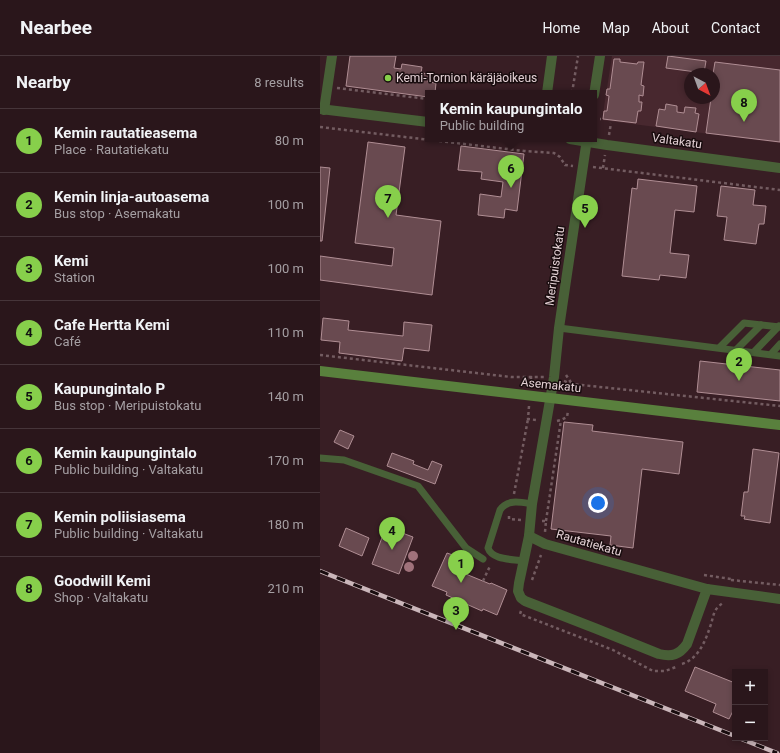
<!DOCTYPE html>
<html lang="en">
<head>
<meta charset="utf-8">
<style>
	:root { --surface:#2a161b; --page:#321f24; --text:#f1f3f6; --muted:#a59fa3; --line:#46353a; --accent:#87cf4b }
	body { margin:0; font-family:Roboto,sans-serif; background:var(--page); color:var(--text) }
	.controls { position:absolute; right:12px; bottom:12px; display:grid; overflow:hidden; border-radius:0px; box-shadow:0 2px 6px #0003 }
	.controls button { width:36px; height:36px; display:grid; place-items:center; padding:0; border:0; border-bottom:1px solid var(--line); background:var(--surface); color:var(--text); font:20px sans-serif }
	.compass { position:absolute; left:364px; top:12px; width:36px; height:36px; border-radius:50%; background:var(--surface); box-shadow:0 2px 6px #0003; rotate:139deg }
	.you { position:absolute; left:278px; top:447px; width:14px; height:14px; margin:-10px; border:3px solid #fff; border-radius:50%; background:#1a73e8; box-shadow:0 0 0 6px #1a73e833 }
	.badge { display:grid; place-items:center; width:26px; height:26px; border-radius:50%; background:var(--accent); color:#111; font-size:13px; font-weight:700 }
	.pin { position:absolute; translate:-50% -33px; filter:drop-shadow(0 1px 2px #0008) }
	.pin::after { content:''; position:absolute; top:21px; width:14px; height:12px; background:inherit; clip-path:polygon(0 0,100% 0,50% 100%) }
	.popup { position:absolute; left:105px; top:34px; width:172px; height:52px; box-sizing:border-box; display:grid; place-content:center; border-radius:0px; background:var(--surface); filter:drop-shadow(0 1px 3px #0005); font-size:13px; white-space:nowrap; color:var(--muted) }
	.popup b { font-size:15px; color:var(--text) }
	.popup::after { content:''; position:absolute; left:50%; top:100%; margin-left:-8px; border:8px solid transparent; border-top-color:var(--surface) }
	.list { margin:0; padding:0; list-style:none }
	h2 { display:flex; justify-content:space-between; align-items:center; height:52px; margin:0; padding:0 16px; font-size:17px }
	h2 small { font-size:13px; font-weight:400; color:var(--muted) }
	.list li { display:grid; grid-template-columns:26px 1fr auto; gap:12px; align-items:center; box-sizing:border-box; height:64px; padding:0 16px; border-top:1px solid var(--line) }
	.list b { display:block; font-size:15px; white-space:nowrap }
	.list p { margin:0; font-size:13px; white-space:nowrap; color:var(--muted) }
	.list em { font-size:13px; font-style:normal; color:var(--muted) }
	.map { position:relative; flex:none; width:460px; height:697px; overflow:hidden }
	header { display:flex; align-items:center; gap:24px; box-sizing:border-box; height:56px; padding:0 20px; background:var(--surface); border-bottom:1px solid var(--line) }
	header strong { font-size:19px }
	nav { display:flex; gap:22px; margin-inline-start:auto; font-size:14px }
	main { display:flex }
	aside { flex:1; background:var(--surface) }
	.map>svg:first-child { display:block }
	.built { fill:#48282f; fill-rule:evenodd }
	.building { fill:#694a50; stroke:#b08e94 }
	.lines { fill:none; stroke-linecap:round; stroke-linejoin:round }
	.path { stroke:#735c61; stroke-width:2.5; stroke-dasharray:3 3; stroke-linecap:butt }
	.service { stroke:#486037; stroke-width:7 }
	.minor { stroke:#486037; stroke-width:10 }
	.secondary { stroke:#59803d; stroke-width:10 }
	.rail-casing { stroke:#cab6ba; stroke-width:4.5 }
	.rail { stroke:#180c0e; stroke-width:3; stroke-dasharray:9; stroke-linecap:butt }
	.tree { fill:#a0727b }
	.poi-dot { fill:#87cf4b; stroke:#180c0e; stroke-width:1.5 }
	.labels { text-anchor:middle; stroke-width:3; stroke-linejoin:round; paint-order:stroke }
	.poi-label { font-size:12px; fill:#e3d0d4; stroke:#180c0e; text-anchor:start }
	.street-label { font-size:12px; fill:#e3d0d4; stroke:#180c0e }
</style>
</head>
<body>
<header>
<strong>Nearbee</strong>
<nav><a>Home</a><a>Map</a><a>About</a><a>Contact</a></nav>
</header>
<main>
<aside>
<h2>Nearby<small>8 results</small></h2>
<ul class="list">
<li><span class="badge">1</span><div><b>Kemin rautatieasema</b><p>Place · Rautatiekatu</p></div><em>80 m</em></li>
<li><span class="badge">2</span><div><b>Kemin linja-autoasema</b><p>Bus stop · Asemakatu</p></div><em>100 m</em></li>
<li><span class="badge">3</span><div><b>Kemi</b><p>Station</p></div><em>100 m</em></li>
<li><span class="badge">4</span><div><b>Cafe Hertta Kemi</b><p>Café</p></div><em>110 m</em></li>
<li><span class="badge">5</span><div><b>Kaupungintalo P</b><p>Bus stop · Meripuistokatu</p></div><em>140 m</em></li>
<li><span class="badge">6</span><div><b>Kemin kaupungintalo</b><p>Public building · Valtakatu</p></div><em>170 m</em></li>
<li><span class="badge">7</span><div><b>Kemin poliisiasema</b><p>Public building · Valtakatu</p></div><em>180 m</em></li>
<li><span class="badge">8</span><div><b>Goodwill Kemi</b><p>Shop · Valtakatu</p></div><em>210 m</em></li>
</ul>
</aside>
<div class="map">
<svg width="460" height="697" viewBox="0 0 460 697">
	<rect width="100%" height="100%" fill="#381e24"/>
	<!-- built -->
	<path class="built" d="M292 0H460V87L282 64ZM370 18H394V42H370Z"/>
	<!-- building -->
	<g class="building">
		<polygon points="30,0 76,0 74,12 81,13 82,8 102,11 101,17 110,18 108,26 116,27 115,37 108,37 108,41 26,30"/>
		<polygon points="348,0 386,5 384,17 346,12"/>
		<polygon points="294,3 300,3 300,6 317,8 318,6 324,6 321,29 324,30 323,40 319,39 319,46 322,46 321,55 318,55 316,67 283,63 284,55 287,55 289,40 286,39 287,33 290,33"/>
		<polygon points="395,6 460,14 460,86 386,77 391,42 394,42 393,18"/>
		<polygon points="346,48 357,50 357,56 364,57 365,51 376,52 375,57 379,58 376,76 336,70 339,53 345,54"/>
		<polygon points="48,86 85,91 76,159 121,165 112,239 0,224 0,200 72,210 74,192 35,187"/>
		<polygon points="141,90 204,98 197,155 185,153 184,162 158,159 160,138 181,141 183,126 161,123 162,116 138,114"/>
		<polygon points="0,111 10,112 2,185 0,185"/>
		<polygon points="318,123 377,130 374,156 355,154 350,197 369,199 366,222 340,219 339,224 302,220 312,132 317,133"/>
		<polygon points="401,130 435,134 433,149 446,150 444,168 439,168 436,188 404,184 407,161 397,160"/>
		<polygon points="3,262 29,265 28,274 83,280 84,266 112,269 109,295 84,292 82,305 19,297 20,286 1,284"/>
		<polygon points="380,305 460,314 460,345 377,336"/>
		<polygon points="244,366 273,369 272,375 363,386 359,418 322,413 313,492 290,489 291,480 231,473"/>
		<polygon points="20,374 34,380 28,393 14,386"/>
		<polygon points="433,393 459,397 450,467 424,463 425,460 421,460 424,436 428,436"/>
		<polygon points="72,397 94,405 93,408 108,414 112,405 122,409 115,428 67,410"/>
		<polygon points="66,471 93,481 79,518 52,508"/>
		<polygon points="26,472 49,482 42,500 19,490"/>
		<polygon points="127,497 141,502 136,514 170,528 171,527 187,534 177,559 163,553 162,555 126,539 127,536 112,530"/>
		<polygon points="375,611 415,627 415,656 413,655 409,663 393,656 396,648 365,635"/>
	</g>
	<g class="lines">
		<!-- path -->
		<g class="path">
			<polyline points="17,32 108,43"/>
			<polyline points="252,37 258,0"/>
			<polyline points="274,63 281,63"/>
			<polyline points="0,71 204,95 234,97 240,101 245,109 253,110"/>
			<polyline points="289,79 291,67"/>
			<polyline points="273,111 460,134"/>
			<polyline points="283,112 285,99"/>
			<polyline points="0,299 191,321 224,321"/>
			<polyline points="246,319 252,328 251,334"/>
			<polyline points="244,325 252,328 460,350"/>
			<polyline points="211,329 211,320"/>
			<polyline points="209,350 208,363 216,364"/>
			<polyline points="237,365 241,364 247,361 248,355"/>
			<polyline points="194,438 208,363"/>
			<polyline points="189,460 189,463 201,464"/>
			<polyline points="222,465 226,465 225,476"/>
			<polyline points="226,465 241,364"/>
			<polyline points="384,519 411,523"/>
			<polyline points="212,524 221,499"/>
			<polyline points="411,524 460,529"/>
			<polyline points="163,525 170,510"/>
			<polyline points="201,555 200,558 293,594 333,615 345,615 356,611"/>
			<path d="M362 608C378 603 385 586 390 571 394 561 392 554 403 547"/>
		</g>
		<!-- service -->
		<g class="service">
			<polyline points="239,272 460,300"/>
			<polyline points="400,291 424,267 460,271"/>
			<polyline points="417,293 441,269"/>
			<polyline points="434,296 459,270"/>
			<polyline points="451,298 460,288"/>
			<polyline points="0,402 24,404 98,430 146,492 163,503"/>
			<path d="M203 505C192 503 172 504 168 492L180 454C187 443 200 446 212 448"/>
		</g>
		<!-- minor -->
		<g class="minor">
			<polyline points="227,37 232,0"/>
			<polyline points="274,39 280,0"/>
			<polyline points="0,53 108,66"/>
			<polyline points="4,54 12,0"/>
			<polyline points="250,83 287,89 460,112"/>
			<path d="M267 83 239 272 234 321 212 448 209 480 199 527 198 535 201 542 205 545 277 573 339 598C352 601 359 599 367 588L387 533"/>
			<polyline points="209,480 225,488 387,533 460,543"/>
		</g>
		<!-- secondary -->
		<polyline class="secondary" points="0,315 460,369"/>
		<defs>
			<g id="rail">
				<polyline points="0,515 415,680"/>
				<polyline points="419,682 457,697"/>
			</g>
		</defs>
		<!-- rail casing -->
		<use href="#rail" class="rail-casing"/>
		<!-- rail -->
		<use href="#rail" class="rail"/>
	</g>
	<!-- trees -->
	<g class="tree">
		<circle cx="93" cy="500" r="5"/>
		<circle cx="89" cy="511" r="5"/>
	</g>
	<!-- markers -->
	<circle class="poi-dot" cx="68" cy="22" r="4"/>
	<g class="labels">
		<!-- poi labels -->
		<g class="poi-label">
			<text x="76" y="26">Kemi-Tornion käräjäoikeus</text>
		</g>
		<!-- street labels -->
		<g class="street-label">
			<text transform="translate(357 85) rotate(8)" y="4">Valtakatu</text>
			<text transform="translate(235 210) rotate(-82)" y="4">Meripuistokatu</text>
			<text transform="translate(231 329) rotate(6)" y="4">Asemakatu</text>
			<text transform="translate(269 487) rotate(16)" y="4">Rautatiekatu</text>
		</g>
	</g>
</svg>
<div class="controls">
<button>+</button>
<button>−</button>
</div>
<svg class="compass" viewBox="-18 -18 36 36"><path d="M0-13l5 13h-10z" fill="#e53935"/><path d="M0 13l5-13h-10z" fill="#a59fa3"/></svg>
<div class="you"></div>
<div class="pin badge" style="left:141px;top:527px">1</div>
<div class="pin badge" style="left:419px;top:325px">2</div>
<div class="pin badge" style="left:136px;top:574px">3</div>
<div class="pin badge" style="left:72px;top:494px">4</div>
<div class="pin badge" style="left:265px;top:172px">5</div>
<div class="pin badge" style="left:191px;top:132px">6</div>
<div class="popup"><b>Kemin kaupungintalo</b>Public building</div>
<div class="pin badge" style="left:68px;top:162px">7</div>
<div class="pin badge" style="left:424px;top:66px">8</div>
</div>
</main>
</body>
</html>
